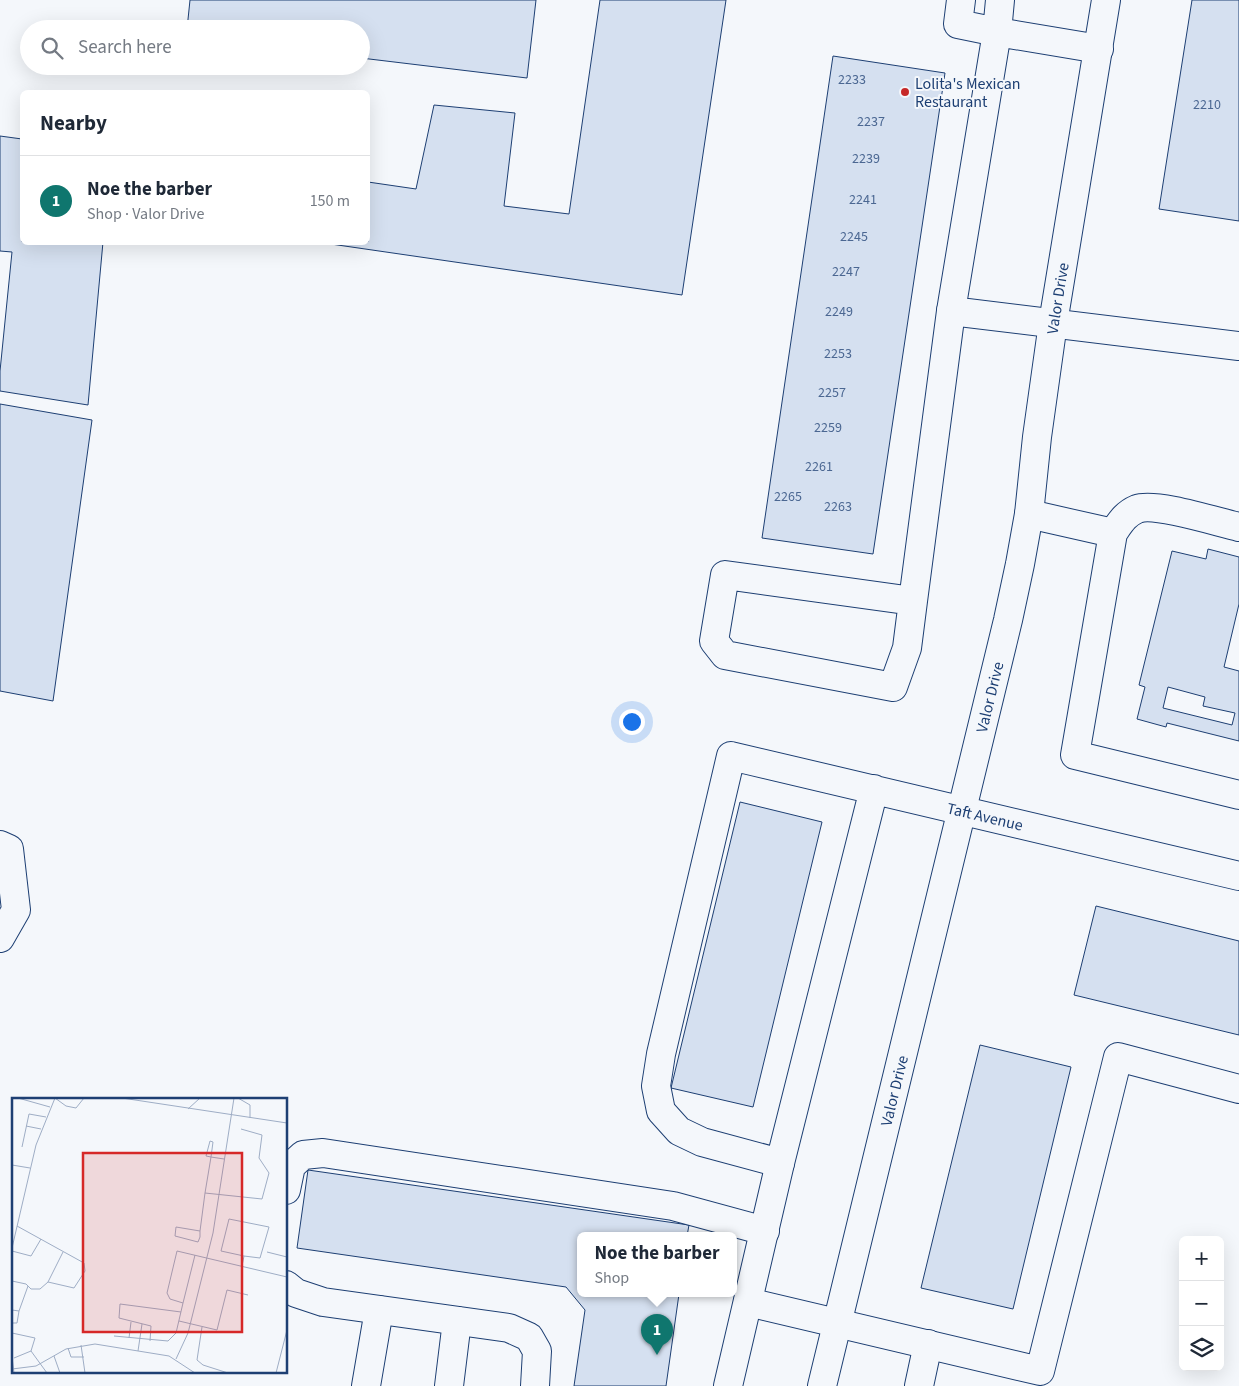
<!DOCTYPE html>
<html lang="en">
<head>
<meta charset="utf-8">
<style>
	:root { --surface:#fff; --page:#f2f2f3; --text:#1f2937; --muted:#747a83; --line:#e0e1e3; --accent:#0f766e }
	body { margin:0; font-family:"Source Sans 3",sans-serif; background:var(--page); color:var(--text) }
	.controls { position:absolute; right:15px; bottom:15px; display:grid; overflow:hidden; border-radius:8px; box-shadow:0 5px 20px #0002 }
	.controls button { width:45px; height:45px; display:grid; place-items:center; padding:0; border:0; border-bottom:1px solid var(--line); background:var(--surface); color:var(--text); font:25px sans-serif }
	.you { position:absolute; left:631px; top:721px; width:18px; height:18px; margin:-12px; border:4px solid #fff; border-radius:50%; background:#1a73e8; box-shadow:0 0 0 8px #1a73e833 }
	.badge { display:grid; place-items:center; width:32px; height:32px; border-radius:50%; background:var(--accent); color:#fff; font-size:16px; font-weight:700 }
	.pin { position:absolute; translate:-50% -41px; filter:drop-shadow(0 1px 2px #0008) }
	.pin::after { content:''; position:absolute; top:26px; width:18px; height:15px; background:inherit; clip-path:polygon(0 0,100% 0,50% 100%) }
	.popup { position:absolute; left:577px; top:1232px; width:160px; height:65px; box-sizing:border-box; display:grid; place-content:center; border-radius:8px; background:var(--surface); filter:drop-shadow(0 1px 4px #0005); font-size:16px; white-space:nowrap; color:var(--muted) }
	.popup b { font-size:19px; color:var(--text) }
	.popup::after { content:''; position:absolute; left:50%; top:100%; margin-left:-10px; border:10px solid transparent; border-top-color:var(--surface) }
	.list { margin:0; padding:0; list-style:none }
	h2 { display:flex; justify-content:space-between; align-items:center; height:65px; margin:0; padding:0 20px; font-size:21px }
	h2 small { font-size:16px; font-weight:400; color:var(--muted) }
	.list li { display:grid; grid-template-columns:32px 1fr auto; gap:15px; align-items:center; box-sizing:border-box; height:90px; padding:0 20px; border-top:1px solid var(--line) }
	.list b { display:block; font-size:19px; white-space:nowrap }
	.list p { margin:0; font-size:16px; white-space:nowrap; color:var(--muted) }
	.list em { font-size:16px; font-style:normal; color:var(--muted) }
	.icon { flex:none; width:28px; height:28px; fill:none; stroke:currentColor; stroke-width:2; stroke-linecap:round; stroke-linejoin:round }
	.map { position:relative; flex:none; width:1239px; height:1386px; overflow:hidden }
	.search { position:absolute; background:var(--surface); box-shadow:0 5px 20px #0002; left:20px; top:20px; width:350px; height:55px; display:flex; align-items:center; gap:12px; box-sizing:border-box; padding:0 18px; border-radius:28px; color:var(--muted); font-size:19px }
	.panel { position:absolute; background:var(--surface); box-shadow:0 5px 20px #0002; left:20px; top:90px; width:350px; height:155px; border-radius:8px }
	.map>svg:first-child { display:block }
	.building { fill:#d5e0f0; stroke:#1d3f73; fill-rule:evenodd }
	.lines { fill:none; stroke-linecap:round; stroke-linejoin:round }
	.minor-casing { stroke:#1d3f73; stroke-width:30 }
	.minor { stroke:#f4f7fb; stroke-width:28 }
	.poi-dot { fill:#c62828; stroke:#f4f7fb; stroke-width:2 }
	.labels { text-anchor:middle; stroke-width:4; stroke-linejoin:round; paint-order:stroke }
	.number-label { font-size:14px; fill:#4b6792 }
	.poi-label { font-size:16px; fill:#1d3f73; stroke:#f4f7fb; text-anchor:start }
	.street-label { font-size:16px; fill:#1d3f73; stroke:#f4f7fb }
	.inset-road { fill:none; stroke:#9eadc5; stroke-width:1 }
	.view { fill:#d62828; fill-opacity:0.15; stroke:#d62828; stroke-width:2.5 }
	.inset-edge { fill:none; stroke:#1d3f73; stroke-width:2.5 }
</style>
</head>
<body>
<div class="map">
<svg width="1239" height="1386" viewBox="0 0 1239 1386">
	<rect width="100%" height="100%" fill="#f4f7fb"/>
	<!-- building -->
	<g class="building">
		<polygon points="190,0 536,0 527,78 361,58 361,29 187,29"/>
		<polygon points="600,0 726,0 682,295 317,242 368,242 368,182 416,189 434,105 515,113 504,206 569,214"/>
		<polygon points="1192,0 1239,0 1239,221 1159,209"/>
		<polygon points="833,56 945,73 873,554 762,538"/>
		<polygon points="0,136 22,139 22,242 103,242 88,405 0,391 0,371 12,252 0,251"/>
		<polygon points="0,404 92,420 53,701 0,691"/>
		<path d="M1208 549 1239 557V604L1224 667 1239 671V741L1167 723 1166 727 1137 719 1145 687 1139 685 1172 551 1206 559ZM1168 687 1205 697 1203 706 1235 713 1232 725 1163 708Z"/>
		<polygon points="740,802 822,822 753,1107 671,1088"/>
		<polygon points="1096,906 1239,941 1239,1035 1074,995"/>
		<polygon points="980,1045 1071,1067 1013,1309 921,1288"/>
		<polygon points="308,1170 689,1225 687,1236 581,1236 581,1294 679,1294 666,1386 574,1386 585,1310 566,1287 297,1248"/>
	</g>
	<g class="lines">
		<defs>
			<g id="minor">
				<polyline points="961,0 958,24 997,32 1000,0"/>
				<polyline points="1099,49 997,32 951,311 1239,346"/>
				<polyline points="1029,514 1113,533"/>
				<path d="M1239 527C1217 522 1155 502 1137 509 1125 514 1120 523 1113 533L1075 755 1239 795"/>
				<polyline points="913,601 725,575 714,641 725,655 893,687 907,648 913,601 951,311"/>
				<path id="s1" d="M874 789 780 1163 702 1142 679 1131 661 1111 656 1086 661 1054 731 756 1239 876"/>
				<polyline points="0,845 9,849 16,910 0,938"/>
				<polyline points="286,1190 291,1166 303,1155 323,1153 673,1206 765,1231"/>
				<polyline points="286,1285 296,1293 323,1302 509,1328 529,1337 537,1351 535,1386"/>
				<polyline points="748,1302 1040,1371 1118,1057 1239,1089"/>
				<polyline points="366,1386 379,1310"/>
				<polyline points="449,1386 457,1321"/>
				<polyline points="728,1386 780,1163"/>
				<path id="s2" d="M822 1386 1008 620 1020 564 1029 514 1037 437 1053 323 1106 0"/>
				<polyline points="919,1386 928,1344"/>
			</g>
		</defs>
		<!-- minor casing -->
		<use href="#minor" class="minor-casing"/>
		<!-- minor -->
		<use href="#minor" class="minor"/>
	</g>
	<!-- markers -->
	<circle class="poi-dot" cx="905" cy="92" r="5"/>
	<g class="labels">
		<!-- number labels -->
		<g class="number-label">
			<text x="852" y="84">2233</text>
			<text x="1207" y="109">2210</text>
			<text x="871" y="126">2237</text>
			<text x="866" y="163">2239</text>
			<text x="863" y="204">2241</text>
			<text x="854" y="241">2245</text>
			<text x="846" y="276">2247</text>
			<text x="839" y="316">2249</text>
			<text x="838" y="358">2253</text>
			<text x="832" y="397">2257</text>
			<text x="828" y="432">2259</text>
			<text x="819" y="471">2261</text>
			<text x="788" y="501">2265</text>
			<text x="838" y="511">2263</text>
		</g>
		<!-- poi labels -->
		<g class="poi-label">
			<text x="915" y="89">Lolita's Mexican<tspan x="915" dy="18">Restaurant</tspan></text>
		</g>
		<!-- street labels -->
		<g class="street-label">
			<text dy="6" stroke="none"><textPath href="#s2" startOffset="1114">Valor Drive</textPath></text>
			<text dy="6" stroke="none"><textPath href="#s2" startOffset="709">Valor Drive</textPath></text>
			<text dy="6" stroke="none"><textPath href="#s1" startOffset="1144">Taft Avenue</textPath></text>
			<text dy="6" stroke="none"><textPath href="#s2" startOffset="304">Valor Drive</textPath></text>
		</g>
	</g>
	<!-- overview -->
	<g transform="translate(12 1098)">
		<rect width="275" height="275" fill="#f4f7fb"/>
		<path class="inset-road" d="M6 0 38 9M43 0 54 8 64 10 72 0M110 0 275 25M226 0 238 7V20M176 11 188 0M14 28 29 31M198 43 201 44 199 59 194 58ZM10 49 17 16 34 19M212 61 199 59 193 95 250 101 257 75 247 60 250 37 229 31M0 67 18 70M5 128 72 165 73 173 62 190 36 184M188 133 164 129 163 138 186 144 188 139V133L193 95M0 150 24 47 43 0M0 153 19 158 29 141M255 154 275 159M183 157 171 205 158 201 155 195 165 153 203 162 275 179M230 168 232 158 248 160 257 129 217 121 209 153 232 158M0 183 14 186 19 191H28L36 184 51 154M0 212 7 213 16 188M167 223 205 232 215 192 236 197M0 225H5L7 213M190 229 185 262 191 267 216 275M0 235 23 240 19 253 2 260M102 238 156 243 164 235 171 205M117 240 119 224M138 243 139 228 107 220 108 206 169 214M69 247 73 275M56 250 59 259H72M19 253 35 275M126 253 130 226M42 258 48 275M0 259 2 275M164 261 176 235 201 135 222 0M0 271 24 268 54 251 83 246 157 258 183 275M264 275 275 232"/>
		<path class="view" d="M71 55H230V234H71Z"/>
		<rect width="275" height="275" class="inset-edge"/>
	</g>
</svg>
<div class="controls">
<button>+</button>
<button>−</button>
<button><svg class="icon" aria-label="layers" viewBox="0 0 24 24"><path d="M12 4l9 5-9 5-9-5zM3 14l9 5 9-5"/></svg></button>
</div>
<div class="you"></div>
<div class="pin badge" style="left:657px;top:1355px">1</div>
<div class="popup"><b>Noe the barber</b>Shop</div>
<div class="search"><svg class="icon" aria-label="search" viewBox="0 0 24 24"><circle cx="10" cy="10" r="6"/><path d="M15 15l6 6"/></svg>Search here</div>
<section class="panel">
<h2>Nearby<small></small></h2>
<ul class="list">
<li><span class="badge">1</span><div><b>Noe the barber</b><p>Shop · Valor Drive</p></div><em>150 m</em></li>
</ul>
</section>
</div>
</body>
</html>
